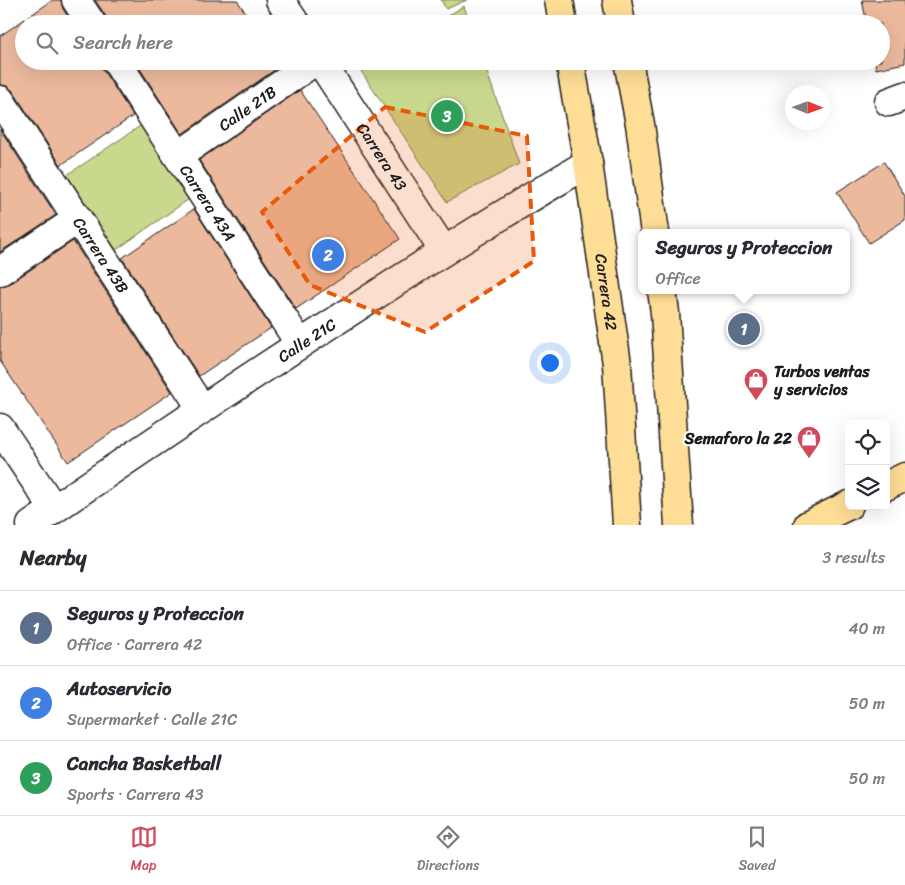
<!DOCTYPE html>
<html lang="en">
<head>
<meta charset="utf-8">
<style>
	:root { --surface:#fff; --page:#f7f7f7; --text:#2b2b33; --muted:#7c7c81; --line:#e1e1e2; --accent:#d1495b }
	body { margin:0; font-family:Sriracha,sans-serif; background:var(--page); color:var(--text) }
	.controls { position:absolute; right:15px; bottom:15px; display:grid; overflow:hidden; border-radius:8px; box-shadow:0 5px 20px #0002 }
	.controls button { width:45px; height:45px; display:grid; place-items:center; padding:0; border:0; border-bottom:1px solid var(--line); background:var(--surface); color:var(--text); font:25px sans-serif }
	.compass { position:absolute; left:785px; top:85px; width:45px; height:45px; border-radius:50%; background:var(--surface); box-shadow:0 5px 20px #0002; rotate:91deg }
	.you { position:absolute; left:549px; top:362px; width:18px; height:18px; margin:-12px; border:4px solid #fff; border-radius:50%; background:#1a73e8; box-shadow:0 0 0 8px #1a73e833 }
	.badge { display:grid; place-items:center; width:32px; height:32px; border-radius:50%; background:var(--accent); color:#fff; font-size:16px; font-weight:700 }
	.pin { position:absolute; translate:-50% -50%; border:2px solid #fff; box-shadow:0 1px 5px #0006 }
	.popup { position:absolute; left:638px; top:229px; width:212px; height:65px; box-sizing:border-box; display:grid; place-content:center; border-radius:8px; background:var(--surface); filter:drop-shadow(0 1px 4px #0005); font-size:16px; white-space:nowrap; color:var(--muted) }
	.popup b { font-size:19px; color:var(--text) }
	.popup::after { content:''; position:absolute; left:50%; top:100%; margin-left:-10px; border:10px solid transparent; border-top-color:var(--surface) }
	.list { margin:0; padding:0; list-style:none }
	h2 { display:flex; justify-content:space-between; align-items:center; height:65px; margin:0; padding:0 20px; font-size:21px }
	h2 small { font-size:16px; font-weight:400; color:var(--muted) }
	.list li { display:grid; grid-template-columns:32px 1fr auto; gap:15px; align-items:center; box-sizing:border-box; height:75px; padding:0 20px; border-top:1px solid var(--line) }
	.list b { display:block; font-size:19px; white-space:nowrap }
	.list p { margin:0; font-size:16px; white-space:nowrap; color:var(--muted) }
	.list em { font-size:16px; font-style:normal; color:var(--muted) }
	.icon { flex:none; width:28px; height:28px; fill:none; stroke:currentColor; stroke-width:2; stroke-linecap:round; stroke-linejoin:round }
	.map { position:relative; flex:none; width:905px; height:525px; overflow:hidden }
	.search { position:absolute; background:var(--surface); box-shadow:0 5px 20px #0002; left:15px; right:15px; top:15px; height:55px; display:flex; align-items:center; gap:12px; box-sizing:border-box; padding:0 18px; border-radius:28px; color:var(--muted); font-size:19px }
	.sheet { height:290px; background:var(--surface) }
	nav { display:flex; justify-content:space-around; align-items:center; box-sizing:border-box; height:70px; border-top:1px solid var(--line); background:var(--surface); font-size:14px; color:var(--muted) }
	nav a { display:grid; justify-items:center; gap:2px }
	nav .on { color:var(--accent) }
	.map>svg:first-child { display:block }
	.green { fill:#c8d88c; stroke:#727a54 }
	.building { fill:#ecb99d; stroke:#1c1c1c }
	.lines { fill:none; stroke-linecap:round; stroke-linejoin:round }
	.minor-casing { stroke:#1c1c1c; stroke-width:31 }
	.major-casing { stroke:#1c1c1c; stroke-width:31 }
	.highway-casing { stroke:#1c1c1c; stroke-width:31 }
	.minor { stroke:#fff; stroke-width:28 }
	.major { stroke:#fedd96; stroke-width:28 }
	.highway { stroke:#fedd96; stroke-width:28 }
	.marked { fill:#e8590c; fill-opacity:0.2; stroke:#e8590c; stroke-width:4; stroke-dasharray:10 6; stroke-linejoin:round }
	.labels { text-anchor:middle; stroke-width:4; stroke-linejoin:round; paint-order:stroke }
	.street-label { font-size:16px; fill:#1c1c1c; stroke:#fff }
	.poi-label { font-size:16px; font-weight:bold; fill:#1c1c1c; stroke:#fff; text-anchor:start }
</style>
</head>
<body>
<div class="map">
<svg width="905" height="525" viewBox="0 0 905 525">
	<rect width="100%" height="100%" fill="#fff"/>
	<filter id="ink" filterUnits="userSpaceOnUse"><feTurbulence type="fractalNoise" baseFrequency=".02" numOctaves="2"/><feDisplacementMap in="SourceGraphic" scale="10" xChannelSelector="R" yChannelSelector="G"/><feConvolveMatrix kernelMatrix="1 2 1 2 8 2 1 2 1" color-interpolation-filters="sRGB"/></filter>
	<g filter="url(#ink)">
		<!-- green -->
		<g class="green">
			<polygon points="441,0 467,0 446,9"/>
			<polygon points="464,6 470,24 434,24"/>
			<polygon points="371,61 483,61 519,164 447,202 359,68"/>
			<polygon points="143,124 192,197 116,250 67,175"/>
		</g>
		<!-- building -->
		<g class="building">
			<polygon points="53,0 61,0 63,9 73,24 24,24 24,61 100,61 103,70 133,116 61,165 13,91 7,86 0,85 0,36"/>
			<polygon points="95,0 237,0 253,24 108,24 105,15"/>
			<polygon points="862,0 905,0 905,63 876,69 875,61 881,61 881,24 867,24"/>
			<polygon points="135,61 279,61 282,65 182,134"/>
			<polygon points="300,90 400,239 296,309 199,160"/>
			<polygon points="0,129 56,215 0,252"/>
			<polygon points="884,162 905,196 905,220 869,243 837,192"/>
			<polygon points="194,209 271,328 199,376 122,258"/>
			<polygon points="73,241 172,392 68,462 0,361 0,286 9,284"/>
		</g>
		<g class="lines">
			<defs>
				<g id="minor">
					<polyline points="76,0 92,24"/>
					<polyline points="280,0 296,24"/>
					<path id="s1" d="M116 61 300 344"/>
					<path id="s2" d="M320 61 444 251"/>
					<path id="s3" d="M0 100 202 409"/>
					<polyline points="889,102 905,96"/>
					<path id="s4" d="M178 156 315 61"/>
					<polyline points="0,271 78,219"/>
					<polyline points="0,428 54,509"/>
					<path id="s5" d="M31 525C167 432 304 340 443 252 491 221 540 192 588 163"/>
				</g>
				<g id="major">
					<polyline points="886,486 905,477"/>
					<polyline points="808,525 849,505"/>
				</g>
				<g id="highway">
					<polyline points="559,0 563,24"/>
					<polyline points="617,0 621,24"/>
					<path id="s6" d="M570 61 588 163 617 364 627 525"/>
					<polyline points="628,61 640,124 655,233"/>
					<polyline points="662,290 665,313 679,525"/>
				</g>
			</defs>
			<!-- minor casing -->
			<use href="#minor" class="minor-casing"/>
			<!-- major casing -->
			<use href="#major" class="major-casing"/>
			<!-- highway casing -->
			<use href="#highway" class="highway-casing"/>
			<!-- minor -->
			<use href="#minor" class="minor"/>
			<!-- major -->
			<use href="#major" class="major"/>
			<!-- highway -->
			<use href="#highway" class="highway"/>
		</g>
	</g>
	<!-- marked area -->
	<path class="marked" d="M385 107 527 136 534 261 425 332 310 285 262 212Z"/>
	<!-- icons -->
	<defs>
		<symbol id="shop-pin" viewBox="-11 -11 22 30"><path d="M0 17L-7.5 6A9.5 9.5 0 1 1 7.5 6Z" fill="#d1495b" stroke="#fff"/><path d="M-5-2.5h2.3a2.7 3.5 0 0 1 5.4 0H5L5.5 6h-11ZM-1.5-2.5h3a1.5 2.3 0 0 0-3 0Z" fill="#fff"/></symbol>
	</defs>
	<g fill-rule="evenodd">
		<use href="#shop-pin" x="742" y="366" width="28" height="38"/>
		<use href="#shop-pin" x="795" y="424" width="28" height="38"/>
	</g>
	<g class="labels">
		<!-- street labels -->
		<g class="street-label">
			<text dy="6" stroke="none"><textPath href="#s4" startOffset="84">Calle 21B</textPath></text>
			<text dy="6" stroke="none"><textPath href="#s2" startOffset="114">Carrera 43</textPath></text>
			<text dy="6" stroke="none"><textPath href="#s1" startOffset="169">Carrera 43A</textPath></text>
			<text dy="6" stroke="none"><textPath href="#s3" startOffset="185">Carrera 43B</textPath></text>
			<text dy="6" stroke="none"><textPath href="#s6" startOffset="234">Carrera 42</textPath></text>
			<text dy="6" stroke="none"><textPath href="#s5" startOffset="332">Calle 21C</textPath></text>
		</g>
		<!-- poi labels -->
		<g class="poi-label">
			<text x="774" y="377">Turbos ventas<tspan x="774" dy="18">y servicios</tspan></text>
			<text x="792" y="444" text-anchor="end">Semaforo la 22</text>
		</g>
	</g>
</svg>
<div class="controls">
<button><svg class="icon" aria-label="locate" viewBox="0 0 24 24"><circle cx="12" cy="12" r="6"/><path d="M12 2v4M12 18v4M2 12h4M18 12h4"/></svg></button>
<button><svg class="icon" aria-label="layers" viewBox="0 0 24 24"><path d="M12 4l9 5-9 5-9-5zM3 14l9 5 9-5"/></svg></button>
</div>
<svg class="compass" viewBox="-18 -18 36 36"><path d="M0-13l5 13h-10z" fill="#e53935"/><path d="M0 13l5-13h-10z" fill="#7c7c81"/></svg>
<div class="you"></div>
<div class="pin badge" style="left:744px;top:329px;background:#5c6f8a">1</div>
<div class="popup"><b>Seguros y Proteccion</b>Office</div>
<div class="pin badge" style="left:328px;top:255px;background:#3f7fe0">2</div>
<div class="pin badge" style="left:447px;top:116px;background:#2e9e5b">3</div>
<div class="search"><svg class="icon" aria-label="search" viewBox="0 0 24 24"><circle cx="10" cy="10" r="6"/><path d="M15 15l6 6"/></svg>Search here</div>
</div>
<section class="sheet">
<h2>Nearby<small>3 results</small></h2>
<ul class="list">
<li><span class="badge" style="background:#5c6f8a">1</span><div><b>Seguros y Proteccion</b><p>Office · Carrera 42</p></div><em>40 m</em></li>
<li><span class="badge" style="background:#3f7fe0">2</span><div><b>Autoservicio</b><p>Supermarket · Calle 21C</p></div><em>50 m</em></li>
<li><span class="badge" style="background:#2e9e5b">3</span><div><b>Cancha Basketball</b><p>Sports · Carrera 43</p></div><em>50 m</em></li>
</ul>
</section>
<nav>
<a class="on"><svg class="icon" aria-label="map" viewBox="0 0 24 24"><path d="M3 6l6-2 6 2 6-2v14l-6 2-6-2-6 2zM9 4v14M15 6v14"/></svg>Map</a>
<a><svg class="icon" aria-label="directions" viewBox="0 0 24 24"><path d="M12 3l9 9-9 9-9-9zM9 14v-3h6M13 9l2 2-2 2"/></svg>Directions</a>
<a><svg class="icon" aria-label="saved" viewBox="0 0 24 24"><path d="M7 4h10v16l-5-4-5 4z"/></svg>Saved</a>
</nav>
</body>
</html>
